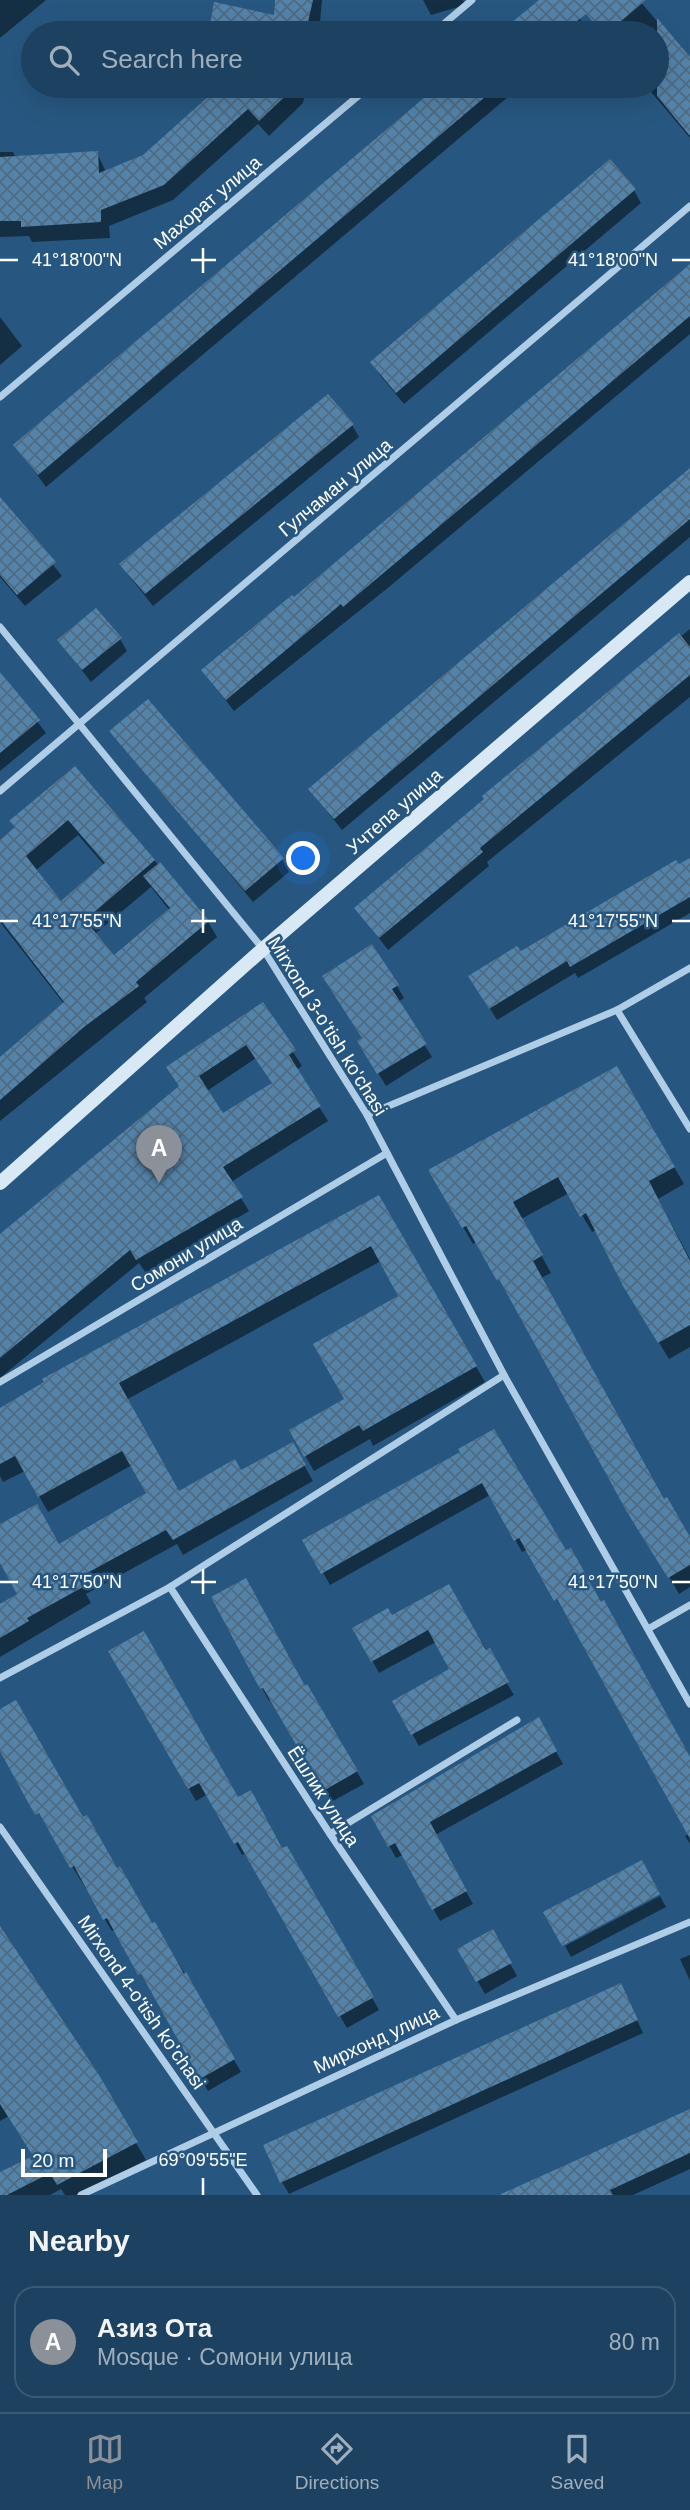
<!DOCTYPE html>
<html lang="en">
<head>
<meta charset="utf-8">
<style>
	:root { --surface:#1d4160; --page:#254866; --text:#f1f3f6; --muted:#a0afbd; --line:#3b5a75; --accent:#8c9099 }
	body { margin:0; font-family:Arial,sans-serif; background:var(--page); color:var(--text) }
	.scale { position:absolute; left:21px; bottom:18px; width:86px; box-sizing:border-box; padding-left:7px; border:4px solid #fff; border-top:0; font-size:19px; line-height:24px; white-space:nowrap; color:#fff; -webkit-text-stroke:5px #275780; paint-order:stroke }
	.you { position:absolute; left:304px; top:859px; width:24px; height:24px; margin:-18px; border:5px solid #fff; border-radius:50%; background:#1a73e8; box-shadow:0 0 0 10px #1a73e833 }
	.badge { display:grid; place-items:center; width:46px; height:46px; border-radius:50%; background:var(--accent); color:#fff; font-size:23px; font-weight:700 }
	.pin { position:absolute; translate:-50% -58px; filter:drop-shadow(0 2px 4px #0008) }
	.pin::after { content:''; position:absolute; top:37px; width:24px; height:21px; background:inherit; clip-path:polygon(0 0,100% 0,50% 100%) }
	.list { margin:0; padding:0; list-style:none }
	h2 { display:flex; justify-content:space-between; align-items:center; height:91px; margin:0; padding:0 28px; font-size:30px }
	h2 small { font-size:23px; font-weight:400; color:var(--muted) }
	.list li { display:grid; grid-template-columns:46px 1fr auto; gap:21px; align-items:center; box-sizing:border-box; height:112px; margin:0 14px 14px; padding:0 14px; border:2px solid var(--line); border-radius:21px }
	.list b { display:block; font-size:26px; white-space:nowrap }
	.list p { margin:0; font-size:23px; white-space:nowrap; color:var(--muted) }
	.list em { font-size:23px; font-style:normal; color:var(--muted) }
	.icon { flex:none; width:38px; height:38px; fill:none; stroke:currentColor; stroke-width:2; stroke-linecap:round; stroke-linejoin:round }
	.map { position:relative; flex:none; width:690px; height:2195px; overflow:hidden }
	.search { position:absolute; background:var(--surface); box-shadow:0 7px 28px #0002; left:21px; right:21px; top:21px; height:77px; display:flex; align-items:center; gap:18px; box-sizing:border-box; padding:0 24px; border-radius:38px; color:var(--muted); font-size:26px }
	.sheet { height:217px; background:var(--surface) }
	nav { display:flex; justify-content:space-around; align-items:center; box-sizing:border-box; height:98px; border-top:2px solid var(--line); background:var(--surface); font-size:19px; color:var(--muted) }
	nav a { display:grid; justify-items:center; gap:4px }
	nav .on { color:var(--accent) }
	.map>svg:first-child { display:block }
	.shadow { fill:#0007; fill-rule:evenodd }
	.building { fill:url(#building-cross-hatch); fill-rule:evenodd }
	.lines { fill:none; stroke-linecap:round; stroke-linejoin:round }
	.street { stroke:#afcde6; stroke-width:7 }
	.secondary { stroke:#d8e8f5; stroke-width:14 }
	.ticks { fill:none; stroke:#fff; stroke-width:2.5 }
	.labels { text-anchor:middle; stroke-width:5; stroke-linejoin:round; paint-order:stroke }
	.street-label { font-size:19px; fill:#fff; stroke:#275780 }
	.ticks-label { font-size:18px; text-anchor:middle; fill:#fff; stroke:#275780; stroke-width:5; stroke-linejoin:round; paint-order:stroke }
</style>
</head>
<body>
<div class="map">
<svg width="690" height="2195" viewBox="0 0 690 2195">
	<defs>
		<pattern id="building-cross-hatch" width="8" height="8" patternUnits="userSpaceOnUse" patternTransform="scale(1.75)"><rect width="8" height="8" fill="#5483aa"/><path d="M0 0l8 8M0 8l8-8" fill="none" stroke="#506a80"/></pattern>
	</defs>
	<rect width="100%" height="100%" fill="#275780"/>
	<!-- shadow -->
	<g class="shadow">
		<polygon points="0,0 46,0 0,38"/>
		<polygon points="277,0 322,0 319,33 213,33 211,28 276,17"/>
		<polygon points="423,0 463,0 465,5 431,15"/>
		<polygon points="543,0 566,0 588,30 584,33 504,33"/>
		<polygon points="588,0 639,0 690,60 690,138 646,86 657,86 657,33 601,33 581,6"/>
		<polygon points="222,86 307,86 303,103 269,136 258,124 173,200 109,226 110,238 32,242 29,236 0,237 0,152 13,152 16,158 97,153 106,172 144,157"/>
		<polygon points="441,86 521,86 46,487 15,445"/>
		<polygon points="634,190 641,203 404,404 380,375 372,363"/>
		<polygon points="690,272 690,334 389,587 234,711 203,670 294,600"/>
		<polygon points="0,317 22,346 0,365"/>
		<polygon points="352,425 359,437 153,606 129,576 122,564"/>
		<polygon points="690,470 690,537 342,830 310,790"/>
		<polygon points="0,499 62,576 25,606 0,577"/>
		<polygon points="690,629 690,697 487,862 489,866 388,950 356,908 486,800 484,796"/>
		<polygon points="120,639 127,651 91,682 59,641"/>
		<polygon points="0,674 46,733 0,771"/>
		<polygon points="112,732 282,859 289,872 253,902"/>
		<path d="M74 768 208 922 217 937 144 998 147 1002 0 1121V1060L64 1004 0 922V842L16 829 12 822ZM78 835 105 866 61 903 35 871ZM151 887 170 911 114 957 95 934Z"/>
		<polygon points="690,860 690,913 578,978 575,973 497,1020 470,976 520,954"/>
		<polygon points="397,986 404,998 398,1002 432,1057 386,1086 359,1042 364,1039 331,989"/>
		<path d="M263 1005 302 1066 296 1070 328 1121 231 1182 249 1211 146 1273 139 1263 0 1378V1236L180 1087ZM256 1058 273 1084 223 1115 207 1091Z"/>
		<polygon points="617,1068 684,1184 658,1199 690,1259 690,1347 669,1359 635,1303 596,1230 592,1232 569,1193 521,1219 551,1273 541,1278 663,1501 690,1540 690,1587 679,1594 510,1295 477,1242 473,1244 430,1171"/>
		<polygon points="378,1197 485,1382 373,1446 370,1439 314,1471 291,1431 347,1399 400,1297 381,1261 126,1400 179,1493 241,1473 292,1444 313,1481 183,1555 177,1544 86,1594 91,1603 0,1657 0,1606 20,1595 0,1560 0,1526 59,1547 148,1494 132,1465 48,1512 25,1471 3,1482 0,1476 0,1409"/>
		<polygon points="463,1452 565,1553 600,1604 690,1758 690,1844 685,1836 689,1834 592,1659 527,1550 522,1552 490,1495 330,1585 305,1540"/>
		<polygon points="448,1586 514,1695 419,1746 394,1701 452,1670 436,1642 379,1673 355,1629 391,1617"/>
		<polygon points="213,1598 304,1688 307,1686 364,1784 331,1802 272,1699 269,1701"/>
		<polygon points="111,1652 282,1850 286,1848 379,2010 347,2028 246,1853 242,1855 208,1794 196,1801"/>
		<polygon points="0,1711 83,1819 186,1975 241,2072 208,2091 115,1929 112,1931 0,1750"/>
		<polygon points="538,1720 563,1764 435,1835 473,1904 440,1921 403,1855 396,1858 373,1817"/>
		<polygon points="660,1896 666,1907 571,1957 565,1946"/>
		<polygon points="0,1930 97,2076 146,2160 79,2195 65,2195 61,2189 50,2195 0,2195 0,2174 35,2157 9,2116 0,2121"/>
		<polygon points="492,1931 517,1976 485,1994 459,1949"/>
		<polygon points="690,1955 690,1981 680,1959"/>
		<polygon points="627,1998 643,2033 289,2194 282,2182"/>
		<polygon points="690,2111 690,2169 633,2195 503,2195"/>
	</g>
	<!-- building -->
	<g class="building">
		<polygon points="275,0 313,0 308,22 314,23 313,33 231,33 209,29 214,2 274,15"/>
		<polygon points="539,0 646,0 607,33 602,33 586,14 562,33 499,33"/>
		<polygon points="657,18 690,57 690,136 657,96"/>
		<polygon points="220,86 296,86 259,121 248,109 164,185 101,210 101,222 21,227 21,221 0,221 0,157 98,151 99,173 143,155"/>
		<polygon points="438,86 498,86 38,475 13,445"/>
		<polygon points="610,159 636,189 396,393 370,362"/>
		<polygon points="690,264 690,316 343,607 341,604 226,700 201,670 292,595 294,597"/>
		<polygon points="328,394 354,424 145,594 119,564"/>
		<polygon points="690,468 690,519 334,819 308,789"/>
		<polygon points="0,497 56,562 17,595 0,575"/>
		<polygon points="96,608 122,638 82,670 57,640"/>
		<polygon points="679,633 690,647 690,675 480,848 483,852 379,938 354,908 484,799 482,796"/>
		<polygon points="0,672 40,720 0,753"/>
		<polygon points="148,699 284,858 245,891 109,731"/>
		<path d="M75 766 155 860 85 920 114 955 170 908 143 876 160 862 209 921 136 982 139 986 84 1027 0 1100V1057L64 1002 0 919V840L15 827 9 821ZM68 820 105 863 61 901 26 856Z"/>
		<polygon points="690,858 690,897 570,967 567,961 489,1009 468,976 517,946 521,951 676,860 679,864"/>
		<polygon points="372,944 399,985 392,989 427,1044 377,1074 357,1041 362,1038 322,976"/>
		<path d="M263 1002 296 1050 289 1055 321 1106 223 1167 243 1197 136 1260 130 1250 0 1358V1234L179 1086 166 1067ZM246 1045 272 1083 223 1113 199 1076Z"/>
		<polygon points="617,1066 675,1167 649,1181 690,1261 690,1325 658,1343 623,1286 586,1213 580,1217 558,1177 513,1202 543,1255 533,1261 664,1499 667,1497 690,1537 690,1565 668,1578 627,1512 499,1279 497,1281 466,1226 462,1228 428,1170"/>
		<polygon points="379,1195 477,1366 363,1431 359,1425 304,1457 289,1430 344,1399 313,1344 398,1296 371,1246 119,1383 179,1491 235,1459 241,1470 293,1442 306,1465 173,1540 166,1530 78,1578 83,1587 27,1618 29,1621 0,1638 0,1604 17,1594 0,1563 0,1524 37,1504 59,1544 146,1493 122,1451 38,1497 15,1456 0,1464 0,1408 44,1382 42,1379"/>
		<polygon points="494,1429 566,1550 571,1548 601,1602 604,1600 690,1757 690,1839 557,1599 554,1601 519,1538 514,1541 482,1483 321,1574 302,1540 460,1452 458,1449"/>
		<polygon points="246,1578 305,1686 307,1684 358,1771 323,1791 263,1688 260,1689 211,1597"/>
		<polygon points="449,1584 486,1650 490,1648 509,1682 411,1735 392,1701 449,1669 428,1630 371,1662 352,1628 388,1608 392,1615"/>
		<polygon points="144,1631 238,1797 251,1790 282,1848 287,1846 374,1997 338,2017 238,1842 234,1844 199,1783 188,1789 108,1651"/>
		<polygon points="16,1700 83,1817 87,1815 117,1868 120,1866 152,1923 155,1922 184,1974 186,1972 235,2059 200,2079 141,1974 138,1975 107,1918 103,1920 74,1866 70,1868 39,1813 35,1815 0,1751 0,1709"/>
		<polygon points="539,1717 557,1751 430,1822 467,1891 432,1910 395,1843 388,1847 371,1816"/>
		<polygon points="642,1860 660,1894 562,1946 543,1912"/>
		<polygon points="0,1926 99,2075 138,2142 57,2185 50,2173 7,2195 0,2195 0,2172 33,2156 0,2104"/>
		<polygon points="493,1929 512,1963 476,1982 457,1949"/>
		<polygon points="621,1983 638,2020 280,2183 263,2145"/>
		<polygon points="690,2109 690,2153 610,2190 613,2195 499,2195"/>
	</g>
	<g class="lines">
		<!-- street -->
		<g class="street">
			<polyline points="433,33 472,0"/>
			<polyline points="0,397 370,86"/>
			<polyline points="0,627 263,949 367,1115 504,1375 690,1704"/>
			<polyline points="0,791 690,206"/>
			<polyline points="617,1010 690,1129"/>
			<polyline points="367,1115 617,1010 690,968"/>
			<polyline points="0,1382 387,1153"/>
			<polyline points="170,1587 330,1834 456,2020"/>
			<polyline points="648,1629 690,1605"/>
			<polyline points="0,1678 170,1587 504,1375"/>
			<polyline points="0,1827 257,2195"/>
			<polyline points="330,1834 517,1720"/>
			<polyline points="81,2195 456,2020 690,1922"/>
		</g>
		<!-- secondary -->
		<polyline class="secondary" points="0,1183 263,949 690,582"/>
	</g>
	<!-- ticks -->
	<path class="ticks" d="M203 248V273M0 260H18M191 260H216M672 260H690M203 909V933M0 921H18M191 921H216M672 921H690M203 1569V1594M0 1582H18M191 1582H216M672 1582H690M203 2178V2195"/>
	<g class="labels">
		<!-- street labels -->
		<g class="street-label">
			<text transform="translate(207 202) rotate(-40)" y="7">Махорат улица</text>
			<text transform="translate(335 487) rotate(-40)" y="7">Гулчаман улица</text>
			<text transform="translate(394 811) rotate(-41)" y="7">Учтепа улица</text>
			<text transform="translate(328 1026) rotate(58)" y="7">Mirxond 3-o'tish ko'chasi</text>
			<text transform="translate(186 1254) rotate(-31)" y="7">Сомони улица</text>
			<text transform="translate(324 1796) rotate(57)" y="7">Ёшлик улица</text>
			<text transform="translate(142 2002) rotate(55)" y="7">Mirxond 4-o'tish ko'chasi</text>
			<text transform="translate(376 2039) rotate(-25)" y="7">Мирхонд улица</text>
		</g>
	</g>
	<g class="ticks-label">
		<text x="77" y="266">41°18'00"N</text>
		<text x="613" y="266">41°18'00"N</text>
		<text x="77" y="927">41°17'55"N</text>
		<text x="613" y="927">41°17'55"N</text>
		<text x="77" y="1588">41°17'50"N</text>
		<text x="613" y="1588">41°17'50"N</text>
		<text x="203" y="2166">69°09'55"E</text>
	</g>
</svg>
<div class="scale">20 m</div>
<div class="you"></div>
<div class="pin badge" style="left:159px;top:1183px">A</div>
<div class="search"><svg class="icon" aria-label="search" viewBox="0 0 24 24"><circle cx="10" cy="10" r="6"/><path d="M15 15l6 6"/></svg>Search here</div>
</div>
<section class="sheet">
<h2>Nearby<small></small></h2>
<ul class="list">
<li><span class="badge">A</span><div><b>Азиз Ота</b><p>Mosque · Сомони улица</p></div><em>80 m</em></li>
</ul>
</section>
<nav>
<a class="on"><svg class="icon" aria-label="map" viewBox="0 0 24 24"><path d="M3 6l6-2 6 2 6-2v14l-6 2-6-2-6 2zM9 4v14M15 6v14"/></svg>Map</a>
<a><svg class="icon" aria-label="directions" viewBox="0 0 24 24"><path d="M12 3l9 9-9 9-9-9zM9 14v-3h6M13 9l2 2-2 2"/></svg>Directions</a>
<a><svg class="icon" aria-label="saved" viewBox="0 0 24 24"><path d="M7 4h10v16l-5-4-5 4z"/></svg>Saved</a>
</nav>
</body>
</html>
